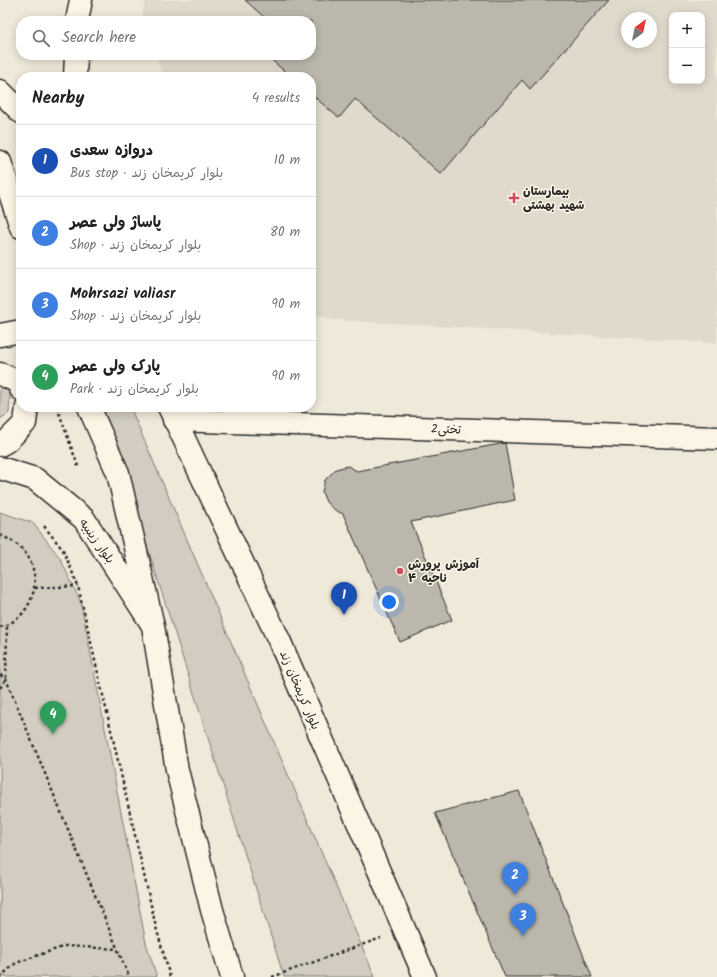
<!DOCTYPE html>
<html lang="en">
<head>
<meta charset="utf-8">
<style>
	:root { --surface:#fff; --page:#f6f6f6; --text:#222; --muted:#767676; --line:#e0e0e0; --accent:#d1495b }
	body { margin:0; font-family:Kalam,"Playpen Sans Arabic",sans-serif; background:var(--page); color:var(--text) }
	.controls { position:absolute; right:12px; top:12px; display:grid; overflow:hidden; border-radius:8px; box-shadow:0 2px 10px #0003 }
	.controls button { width:36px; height:36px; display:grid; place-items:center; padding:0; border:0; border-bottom:1px solid var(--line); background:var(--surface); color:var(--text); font:20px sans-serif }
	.compass { position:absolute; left:621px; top:12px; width:36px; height:36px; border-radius:50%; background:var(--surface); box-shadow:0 2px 10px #0003; rotate:33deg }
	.you { position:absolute; left:389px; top:602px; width:14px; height:14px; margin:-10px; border:3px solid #fff; border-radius:50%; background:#1a73e8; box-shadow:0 0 0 6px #1a73e833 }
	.badge { display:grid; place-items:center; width:26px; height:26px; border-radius:50%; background:var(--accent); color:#fff; font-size:13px; font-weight:700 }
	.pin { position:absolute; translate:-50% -33px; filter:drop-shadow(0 1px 2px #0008) }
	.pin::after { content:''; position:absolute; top:21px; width:14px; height:12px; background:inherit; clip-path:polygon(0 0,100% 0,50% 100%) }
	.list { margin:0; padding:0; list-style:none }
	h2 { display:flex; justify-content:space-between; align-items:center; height:52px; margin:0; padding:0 16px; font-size:17px }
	h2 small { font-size:13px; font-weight:400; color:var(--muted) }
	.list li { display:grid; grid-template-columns:26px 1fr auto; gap:12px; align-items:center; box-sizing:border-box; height:72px; padding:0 16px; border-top:1px solid var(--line) }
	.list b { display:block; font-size:15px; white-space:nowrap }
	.list p { margin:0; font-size:13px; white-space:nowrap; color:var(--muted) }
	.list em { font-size:13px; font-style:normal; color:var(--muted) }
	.icon { flex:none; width:22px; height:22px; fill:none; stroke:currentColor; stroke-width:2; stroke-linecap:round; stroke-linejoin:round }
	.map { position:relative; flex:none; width:717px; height:977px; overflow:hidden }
	.search { position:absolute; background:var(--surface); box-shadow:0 2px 10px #0003; left:16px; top:16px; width:300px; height:44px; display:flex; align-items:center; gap:10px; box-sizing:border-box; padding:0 14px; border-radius:16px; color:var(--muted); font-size:15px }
	.panel { position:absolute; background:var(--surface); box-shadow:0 2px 10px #0003; left:16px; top:72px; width:300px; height:340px; border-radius:16px }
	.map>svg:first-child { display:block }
	.built { fill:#e0dacc; fill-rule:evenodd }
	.green { fill:#d2cdc0; stroke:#7e7c76 }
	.building { fill:#bcb7ac; stroke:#2b2b2b }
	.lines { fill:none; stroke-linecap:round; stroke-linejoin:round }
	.street-casing { stroke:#2b2b2b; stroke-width:25 }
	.secondary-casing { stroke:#2b2b2b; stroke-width:25 }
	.primary-casing { stroke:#2b2b2b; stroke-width:25 }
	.path { stroke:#2b2b2b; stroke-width:2.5; stroke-dasharray:3 3; stroke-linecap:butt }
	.street { stroke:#fcf5e5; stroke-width:22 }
	.secondary { stroke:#fcf5e5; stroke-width:22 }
	.primary { stroke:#fcf5e5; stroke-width:22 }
	.poi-dot { fill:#d1495b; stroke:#fcf5e5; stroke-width:1.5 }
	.labels { text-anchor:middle; stroke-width:3; stroke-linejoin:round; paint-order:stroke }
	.poi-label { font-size:12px; font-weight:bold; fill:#2b2b2b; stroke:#fcf5e5; text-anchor:start }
	.street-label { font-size:12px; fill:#2b2b2b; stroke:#fcf5e5 }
</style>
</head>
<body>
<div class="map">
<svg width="717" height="977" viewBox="0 0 717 977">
	<rect width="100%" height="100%" fill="#efe9da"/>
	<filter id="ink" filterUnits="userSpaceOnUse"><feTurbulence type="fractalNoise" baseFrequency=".025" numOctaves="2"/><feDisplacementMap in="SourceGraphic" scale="8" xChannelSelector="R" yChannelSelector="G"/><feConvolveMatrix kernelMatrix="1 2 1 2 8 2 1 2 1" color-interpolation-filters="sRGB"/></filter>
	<g filter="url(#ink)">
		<!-- built -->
		<path class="built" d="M146 0H717V343L337 320 311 315V77H163L156 55H311V21H145L142 12ZM672 15H702V81H672ZM627 18H651V42H627Z"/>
		<!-- green -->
		<g class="green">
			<polygon points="0,384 10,394 9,413 0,419"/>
			<polygon points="103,407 130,407 375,977 284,977"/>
			<polygon points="0,512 33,523 60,558 81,603 146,943 157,977 0,977"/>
		</g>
		<!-- building -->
		<g class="building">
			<polygon points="245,0 609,0 530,89 522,80 441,174 355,99 339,118 311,94 311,77 291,77 266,55 311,55 311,21 263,21 265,18"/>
			<polygon points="505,443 515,500 411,522 452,620 400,642 343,514 335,510 326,502 322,492 325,480 336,469 348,466 357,471"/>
			<polygon points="519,791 592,977 505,977 435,813"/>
		</g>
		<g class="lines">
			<defs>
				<polyline id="street" points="174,420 717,438"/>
				<g id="secondary">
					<polyline points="77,21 81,0"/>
					<polyline points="75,77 76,55"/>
					<polyline points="0,374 17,381 21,389"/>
					<polyline points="0,445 7,441 25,423 27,407"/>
					<polyline points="0,468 35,479 84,519 152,624"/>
				</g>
				<g id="primary">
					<polyline points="0,91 21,112"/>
					<polyline points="0,162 21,227"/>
					<polyline points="0,335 21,331"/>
					<polyline points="89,407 118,473 153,626 177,770 212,910 232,977"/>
					<polyline points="169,407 279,640 425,977"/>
				</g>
			</defs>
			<!-- street casing -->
			<use href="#street" class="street-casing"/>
			<!-- secondary casing -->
			<use href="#secondary" class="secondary-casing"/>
			<!-- primary casing -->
			<use href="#primary" class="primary-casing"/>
			<!-- path -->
			<g class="path">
				<polyline points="57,407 79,469"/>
				<polyline points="44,526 63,550 78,586 156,927 170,977"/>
				<path d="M0 535C11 540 20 545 27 555 29 558 31 562 32 566 41 591 26 621 0 627"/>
				<polyline points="35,588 78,586"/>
				<polyline points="0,675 6,679 129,977"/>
				<polyline points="0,688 6,679 7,625"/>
				<polyline points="0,977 16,963 65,946 117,949"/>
				<polyline points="272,977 381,938"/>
			</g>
			<!-- street -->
			<use href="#street" class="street"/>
			<!-- secondary -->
			<use href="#secondary" class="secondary"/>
			<!-- primary -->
			<use href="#primary" class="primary"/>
		</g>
	</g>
	<!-- markers -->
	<g class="poi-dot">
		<path d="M512 192h4v4h4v4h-4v4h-4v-4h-4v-4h4z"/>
		<circle cx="400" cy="571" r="4"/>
	</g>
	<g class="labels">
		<!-- poi labels -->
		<g class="poi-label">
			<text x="523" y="195">بیمارستان<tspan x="523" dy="14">شهید بهشتی</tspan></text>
			<text x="408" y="568">آموزش پرورش<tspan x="408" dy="14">ناحیه ۴</tspan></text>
		</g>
		<!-- street labels -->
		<g class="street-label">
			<text transform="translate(446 429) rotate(2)" y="4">2تختی</text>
			<text transform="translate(97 541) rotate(55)" y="4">بلوار زینبیه</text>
			<text transform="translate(300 690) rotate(67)" y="4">بلوار کریمخان زند</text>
		</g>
	</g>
</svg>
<div class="controls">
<button>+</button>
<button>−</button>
</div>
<svg class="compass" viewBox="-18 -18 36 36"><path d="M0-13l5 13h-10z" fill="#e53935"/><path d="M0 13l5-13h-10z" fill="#767676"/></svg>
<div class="you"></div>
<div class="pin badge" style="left:344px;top:615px;background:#1a4fb4">1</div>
<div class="pin badge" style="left:515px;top:895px;background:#3f7fe0">2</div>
<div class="pin badge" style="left:523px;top:936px;background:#3f7fe0">3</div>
<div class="pin badge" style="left:53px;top:734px;background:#2e9e5b">4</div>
<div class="search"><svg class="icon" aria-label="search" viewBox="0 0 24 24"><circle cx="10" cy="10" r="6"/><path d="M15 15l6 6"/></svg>Search here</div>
<section class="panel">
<h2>Nearby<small>4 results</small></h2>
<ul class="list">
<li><span class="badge" style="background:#1a4fb4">1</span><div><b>دروازه سعدی</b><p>Bus stop · بلوار کریمخان زند</p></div><em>10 m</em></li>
<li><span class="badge" style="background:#3f7fe0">2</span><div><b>پاساژ ولی عصر</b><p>Shop · بلوار کریمخان زند</p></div><em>80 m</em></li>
<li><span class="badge" style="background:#3f7fe0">3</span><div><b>Mohrsazi valiasr</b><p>Shop · بلوار کریمخان زند</p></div><em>90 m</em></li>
<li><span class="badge" style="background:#2e9e5b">4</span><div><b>پارک ولی عصر</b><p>Park · بلوار کریمخان زند</p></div><em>90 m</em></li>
</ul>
</section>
</div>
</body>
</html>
